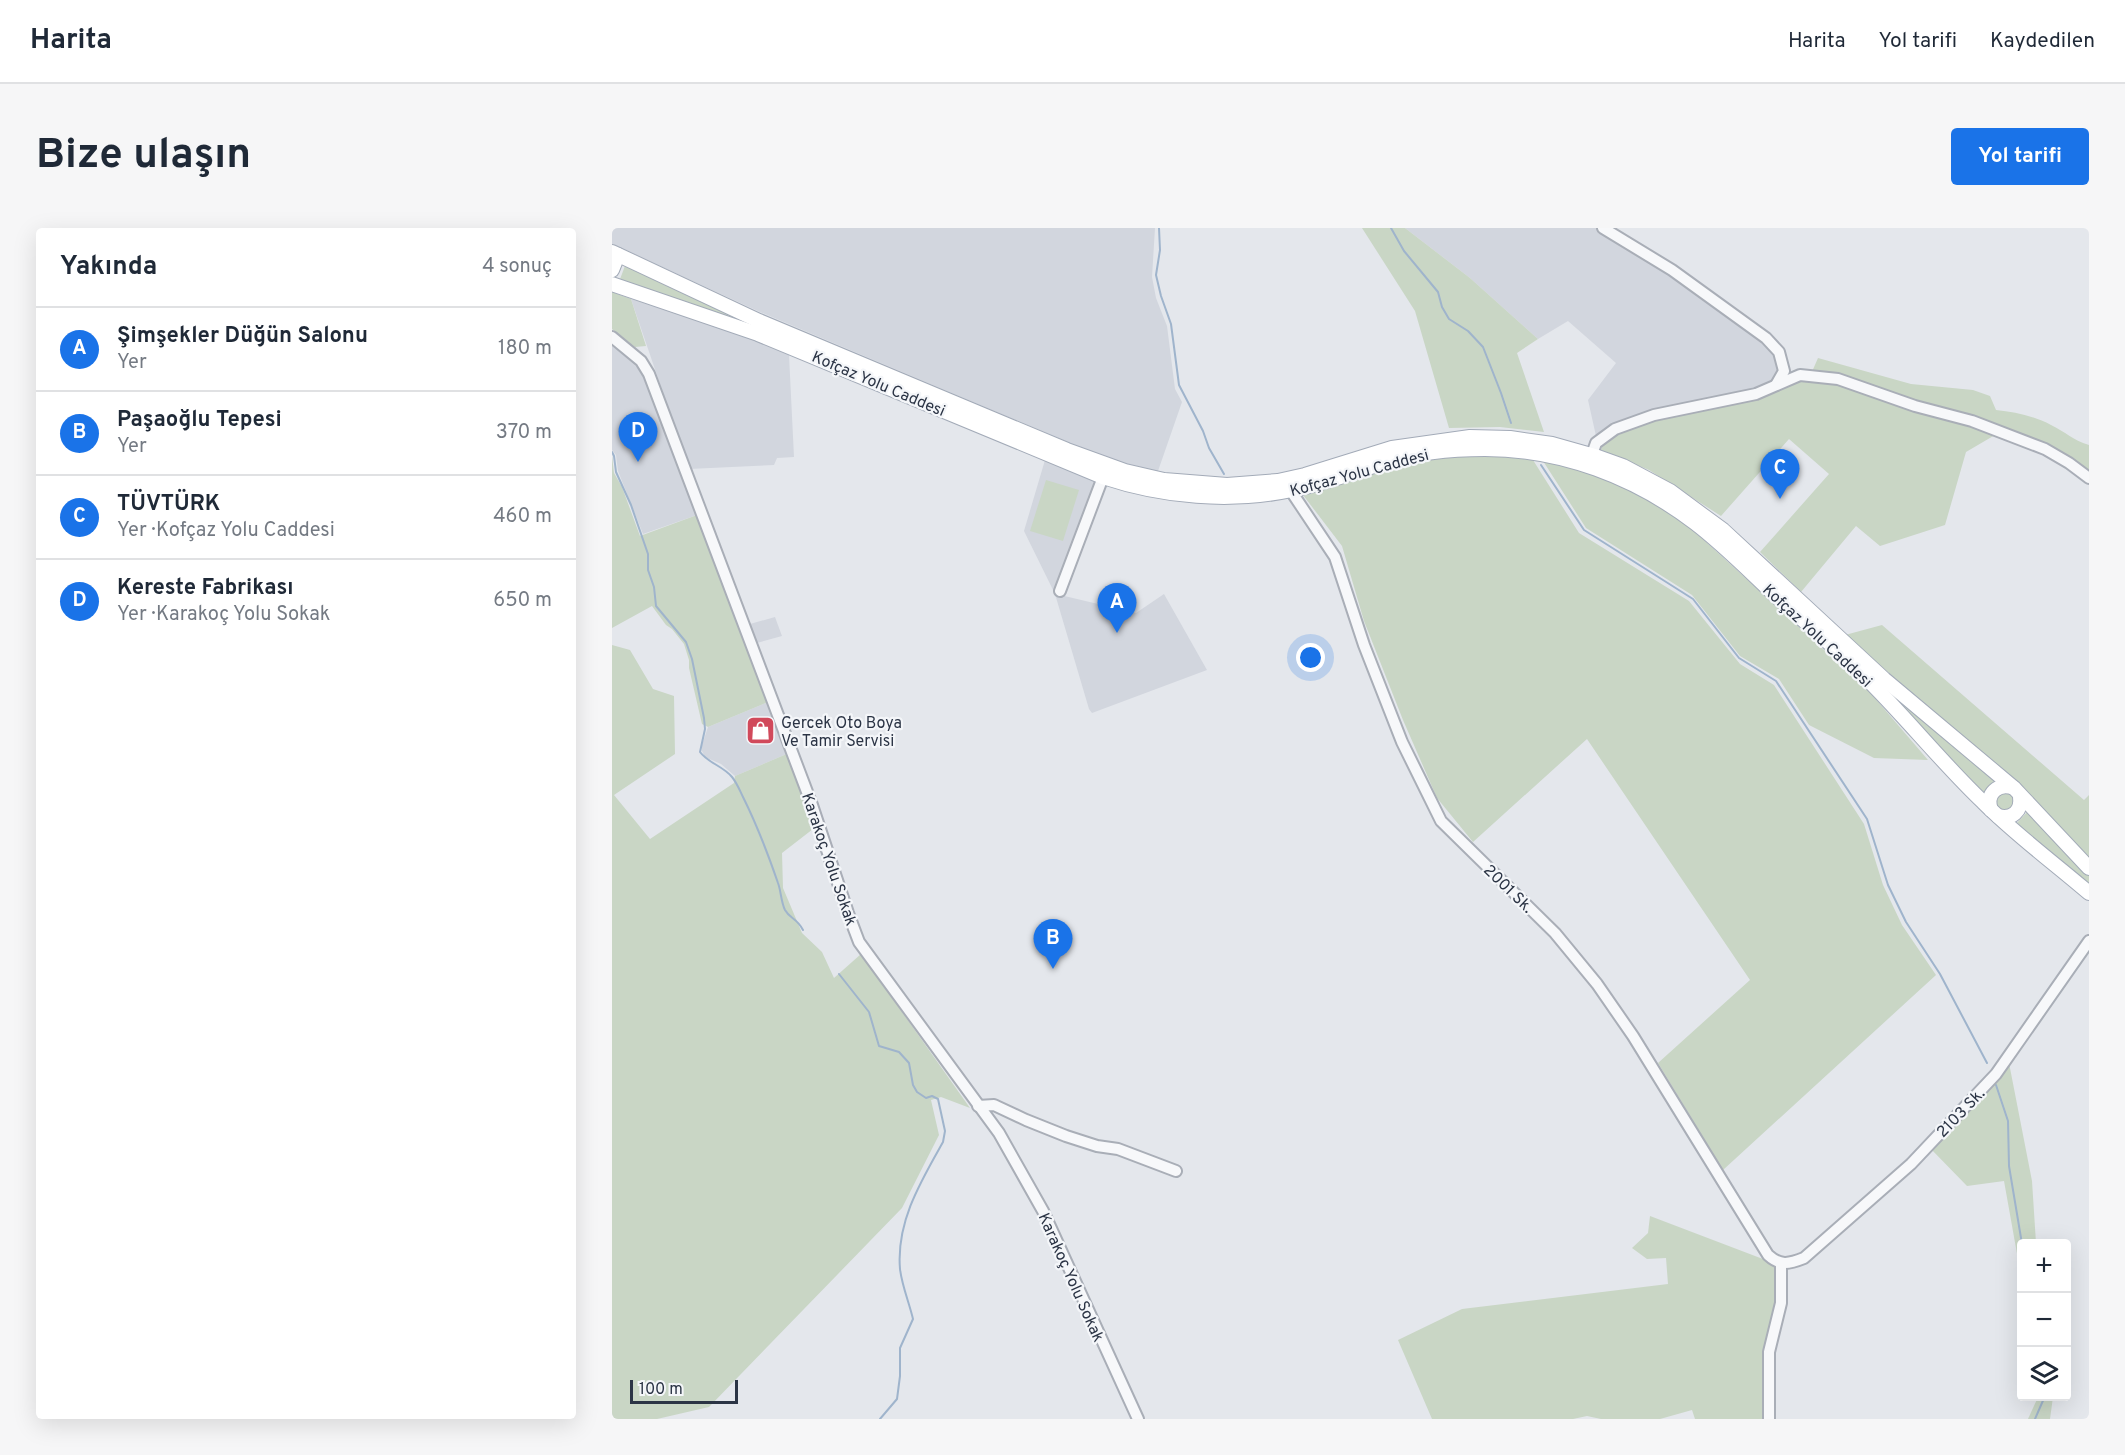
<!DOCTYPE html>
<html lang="tr">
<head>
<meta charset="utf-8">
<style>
	:root { --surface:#fff; --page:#f6f6f7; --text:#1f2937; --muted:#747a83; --line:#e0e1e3; --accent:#1a73e8 }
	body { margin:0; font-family:Overpass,sans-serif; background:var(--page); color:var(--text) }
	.controls { position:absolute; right:18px; bottom:18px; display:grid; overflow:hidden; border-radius:6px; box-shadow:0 6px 24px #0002 }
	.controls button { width:54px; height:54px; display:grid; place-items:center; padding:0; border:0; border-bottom:2px solid var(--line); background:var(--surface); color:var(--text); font:30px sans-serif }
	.scale { position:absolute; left:18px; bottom:15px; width:108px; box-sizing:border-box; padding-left:6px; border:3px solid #2b3445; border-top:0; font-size:16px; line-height:21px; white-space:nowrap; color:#2b3445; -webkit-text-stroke:4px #f4f6f9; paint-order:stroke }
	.you { position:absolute; left:699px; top:430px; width:21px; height:21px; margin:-15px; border:4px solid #fff; border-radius:50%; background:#1a73e8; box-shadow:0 0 0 9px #1a73e833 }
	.badge { display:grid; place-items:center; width:39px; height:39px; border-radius:50%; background:var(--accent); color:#fff; font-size:20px; font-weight:700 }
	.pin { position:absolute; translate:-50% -50px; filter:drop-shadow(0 2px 3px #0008) }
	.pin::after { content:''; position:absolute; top:32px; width:21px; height:18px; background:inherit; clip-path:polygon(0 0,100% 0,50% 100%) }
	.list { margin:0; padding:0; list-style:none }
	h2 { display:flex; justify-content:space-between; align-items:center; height:78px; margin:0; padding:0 24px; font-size:26px }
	h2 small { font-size:20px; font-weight:400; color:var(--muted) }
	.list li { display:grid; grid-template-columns:39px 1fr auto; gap:18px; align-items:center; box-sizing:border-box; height:84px; padding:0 24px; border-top:2px solid var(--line) }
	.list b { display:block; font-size:22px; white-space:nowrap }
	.list p { margin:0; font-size:20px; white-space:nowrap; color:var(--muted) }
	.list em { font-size:20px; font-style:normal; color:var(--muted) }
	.icon { flex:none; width:33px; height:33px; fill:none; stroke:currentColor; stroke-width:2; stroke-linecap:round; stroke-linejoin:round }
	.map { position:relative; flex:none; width:1477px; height:1191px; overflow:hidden; border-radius:6px }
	header { display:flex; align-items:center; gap:36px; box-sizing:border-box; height:84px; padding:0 30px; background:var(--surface); border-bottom:2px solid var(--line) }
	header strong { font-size:28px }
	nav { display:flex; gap:33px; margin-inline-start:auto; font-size:21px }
	.intro { display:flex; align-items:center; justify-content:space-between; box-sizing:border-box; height:144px; padding:0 36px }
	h1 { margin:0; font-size:42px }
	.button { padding:15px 27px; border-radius:6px; background:var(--accent); color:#fff; font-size:21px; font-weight:700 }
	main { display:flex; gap:36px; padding:0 36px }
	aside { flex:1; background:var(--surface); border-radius:6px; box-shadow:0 6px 24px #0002 }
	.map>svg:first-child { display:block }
	.built { fill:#d2d6de }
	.green { fill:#c9d6c5 }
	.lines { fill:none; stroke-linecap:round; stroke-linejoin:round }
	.stream { stroke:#9fb4cc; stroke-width:2 }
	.minor-casing { stroke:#a9aeb7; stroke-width:14 }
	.major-casing { stroke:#a3abb8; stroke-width:16 }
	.minor { stroke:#f7f8fa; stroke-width:10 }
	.major { stroke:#fff; stroke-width:14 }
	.labels { text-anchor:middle; stroke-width:4.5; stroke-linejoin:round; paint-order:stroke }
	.street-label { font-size:16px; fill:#2b3445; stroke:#f4f6f9 }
	.poi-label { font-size:16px; fill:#2b3445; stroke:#f4f6f9; text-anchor:start }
</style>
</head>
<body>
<header>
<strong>Harita</strong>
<nav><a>Harita</a><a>Yol tarifi</a><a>Kaydedilen</a></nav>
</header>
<div class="intro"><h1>Bize ulaşın</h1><a class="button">Yol tarifi</a></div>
<main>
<aside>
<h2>Yakında<small>4 sonuç</small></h2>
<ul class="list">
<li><span class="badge">A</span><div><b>Şimşekler Düğün Salonu</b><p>Yer</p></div><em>180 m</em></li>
<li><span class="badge">B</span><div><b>Paşaoğlu Tepesi</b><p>Yer</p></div><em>370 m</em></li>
<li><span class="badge">C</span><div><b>TÜVTÜRK</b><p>Yer · Kofçaz Yolu Caddesi</p></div><em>460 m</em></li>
<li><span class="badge">D</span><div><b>Kereste Fabrikası</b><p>Yer · Karakoç Yolu Sokak</p></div><em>650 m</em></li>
</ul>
</aside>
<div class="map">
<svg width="1477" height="1191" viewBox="0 0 1477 1191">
	<rect width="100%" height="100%" fill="#e4e7ec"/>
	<!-- built -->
	<g class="built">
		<polygon points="0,0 543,0 540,49 544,70 555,98 563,161 570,174 546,243 496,231 148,84 0,16"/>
		<polygon points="793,0 987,0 1060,45 1146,109 1163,127 1167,143 1160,156 1144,163 1032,184 1001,195 984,208 976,172 1004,135 956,93 926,111 858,50"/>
		<polygon points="19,71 118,102 177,127 182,229 165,230 162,237 77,241"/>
		<polygon points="0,117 27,141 35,157 85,287 31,306 6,243 4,227 0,222"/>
		<polygon points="433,232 485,253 444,366 524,385 552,366 595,442 480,485 477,481 443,366 412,303"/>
		<polygon points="163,389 170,408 145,415 138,396"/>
		<polygon points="156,474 177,525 123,548 109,536 93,529 90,523 90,517 96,499"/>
	</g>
	<!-- green -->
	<g class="green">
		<polygon points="750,0 793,0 858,50 926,111 905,125 932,204 888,199 837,200 803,83"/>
		<polygon points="14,35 144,99 7,54"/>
		<polygon points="0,64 19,71 34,118 23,119 0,101"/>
		<path d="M1206 130 1299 156 1361 162 1378 168 1384 182C1403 184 1422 188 1439 197 1454 204 1460 212 1477 217V245L1434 218 1199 146Z"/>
		<polygon points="1188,149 1225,153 1383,207 1354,224 1333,297 1268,318 1244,298 1189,364 1148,324 1217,246 1177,211 1109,288 1037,242 989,222 991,216 1007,205 1047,191"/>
		<polygon points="871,227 921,232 967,305 1077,373 1128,436 1162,457 1252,596 1271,657 1290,697 1324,747 1111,942 1046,835 1138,752 975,511 861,614 825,570 791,492 752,393 730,318 691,267 770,242 817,231"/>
		<polygon points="0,228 2,245 10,259 28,308 85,287 156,474 96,499 90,496 77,440 77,432 72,416 60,401 54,397 40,378 0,400"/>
		<polygon points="931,233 981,246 1011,259 1048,279 1081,302 1256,462 1316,532 1262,530 1197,497 1167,451 1128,428 1080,367 974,300"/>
		<polygon points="434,252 467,262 451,313 418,303"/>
		<polygon points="1270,397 1472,572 1477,567 1477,630 1420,569 1233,407"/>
		<polygon points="0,417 18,422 41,461 62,468 63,526 2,567 38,611 122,555 123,548 177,525 201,601 170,625 171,660 190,705 210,724 222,750 249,726 358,880 329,869 319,872 327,907 290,980 97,1179 45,1191 0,1191"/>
		<polygon points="1273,459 1385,552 1371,567"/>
		<path d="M1395 564 1401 567 1404 573 1397 584 1384 580C1383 569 1384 567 1395 564Z"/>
		<polygon points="1417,582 1477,647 1477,658 1403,597"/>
		<polygon points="1397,835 1420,953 1424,1015 1410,1016 1409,1048 1392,953 1355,958 1318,920"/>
		<polygon points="1038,988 1164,1036 1166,1076 1153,1191 1083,1191 1080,1182 1048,1191 989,1191 975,1188 961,1191 820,1191 786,1112 850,1081 1056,1056 1054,1030 1035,1031 1020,1020 1036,1005"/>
		<polygon points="1426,1169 1441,1169 1438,1191 1416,1191"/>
	</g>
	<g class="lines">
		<!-- stream -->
		<g class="stream">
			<polyline points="547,0 548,22 544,47 549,68 559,96 567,157 591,203 597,220 612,246"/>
			<polyline points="779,0 792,23 826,64 830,79 837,91 856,103 871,119 889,165 899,195"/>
			<path d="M0 224 2 228 4 244 19 277 36 326V342L42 359 44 378 74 414 80 431 92 490 93 501 88 524C96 535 111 538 120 549 125 555 128 563 131 569 145 597 156 626 166 655 169 663 169 674 173 682 178 691 185 690 191 702"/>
			<polyline points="929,237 972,302 1081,371 1127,430 1164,453 1255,591 1276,657 1294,694 1328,746 1375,835"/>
			<path d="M227 746 257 784 267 818 287 824 297 835 301 857 305 864 314 870 320 868 326 871 333 903 331 914C309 953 284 994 288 1041 290 1058 297 1074 301 1091L288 1120V1148L285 1171 268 1191"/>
			<polyline points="1384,857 1396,893 1397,938 1410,1016"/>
			<polyline points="1423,1191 1433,1168"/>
		</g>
		<defs>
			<g id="minor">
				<polyline points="991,0 1060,42 1154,110 1167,124 1172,143 1164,157"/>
				<polyline points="0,109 29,133 37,146 200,577 236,685 247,714 387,905 431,983 526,1191"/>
				<polyline points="978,232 984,215 1003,201 1042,187 1144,166 1188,147 1226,151 1303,178 1360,193 1433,221 1457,235 1477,250"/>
				<path d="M679 263 723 329 752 417 790 514 829 593 943 705 985 756 1021 808 1156 1027C1168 1038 1177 1036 1192 1030L1299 936 1384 846 1477 713"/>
				<polyline points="448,363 491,249"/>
				<polyline points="366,878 382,877 414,892 454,908 485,918 506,921 564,943"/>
				<polyline points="1157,1191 1157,1124 1169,1075 1169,1036"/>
			</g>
			<g id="major">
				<polyline points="0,24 147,93 455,222 513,243 552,252 615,257 666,253 693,247 780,220 858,209 898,210 940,216 986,229 1011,238 1058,263 1111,302 1272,451 1402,560 1477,640"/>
				<polyline points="0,42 6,27"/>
				<path d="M0 56 146 106 491 249C551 269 618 275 680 262 713 256 743 243 775 234 806 224 840 221 873 221 949 221 1023 249 1083 295 1112 317 1138 344 1165 369 1194 395 1224 420 1251 447 1293 488 1329 534 1371 574 1404 607 1442 635 1477 665"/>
				<path d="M1379 582C1373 566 1386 554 1402 560"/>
				<path d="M1386 588C1400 592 1410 583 1408 569"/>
			</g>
		</defs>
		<!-- minor casing -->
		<use href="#minor" class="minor-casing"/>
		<!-- major casing -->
		<use href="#major" class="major-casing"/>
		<!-- minor -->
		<use href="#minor" class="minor"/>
		<!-- major -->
		<use href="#major" class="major"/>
	</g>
	<!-- icons -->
	<defs>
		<symbol id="shop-square" viewBox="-11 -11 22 22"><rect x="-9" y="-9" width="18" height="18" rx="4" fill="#d1495b" stroke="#f4f6f9"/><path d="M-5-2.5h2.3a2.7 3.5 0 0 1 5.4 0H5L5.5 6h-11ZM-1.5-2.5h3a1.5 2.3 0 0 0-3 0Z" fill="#fff"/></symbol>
	</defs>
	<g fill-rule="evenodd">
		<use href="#shop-square" x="132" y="486" width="33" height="33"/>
	</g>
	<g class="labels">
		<!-- street labels -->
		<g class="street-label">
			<text transform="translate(267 155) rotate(23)" y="6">Kofçaz Yolu Caddesi</text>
			<text transform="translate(747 244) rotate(-15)" y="6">Kofçaz Yolu Caddesi</text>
			<text transform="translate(1206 407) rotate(43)" y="6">Kofçaz Yolu Caddesi</text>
			<text transform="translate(218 631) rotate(71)" y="6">Karakoç Yolu Sokak</text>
			<text transform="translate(897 660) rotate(44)" y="6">2001 Sk.</text>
			<text transform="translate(1348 884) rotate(-46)" y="6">2103 Sk.</text>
			<text transform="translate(460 1049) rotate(66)" y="6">Karakoç Yolu Sokak</text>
		</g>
		<!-- poi labels -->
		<g class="poi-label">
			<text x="169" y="500">Gercek Oto Boya<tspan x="169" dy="18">Ve Tamir Servisi</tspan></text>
		</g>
	</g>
</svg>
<div class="controls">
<button>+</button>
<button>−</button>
<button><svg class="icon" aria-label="layers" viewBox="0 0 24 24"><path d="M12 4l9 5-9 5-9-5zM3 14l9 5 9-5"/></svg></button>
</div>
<div class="scale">100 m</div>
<div class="you"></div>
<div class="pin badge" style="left:505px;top:405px">A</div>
<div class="pin badge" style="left:441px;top:741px">B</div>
<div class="pin badge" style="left:1168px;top:271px">C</div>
<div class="pin badge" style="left:26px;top:234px">D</div>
</div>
</main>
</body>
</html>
